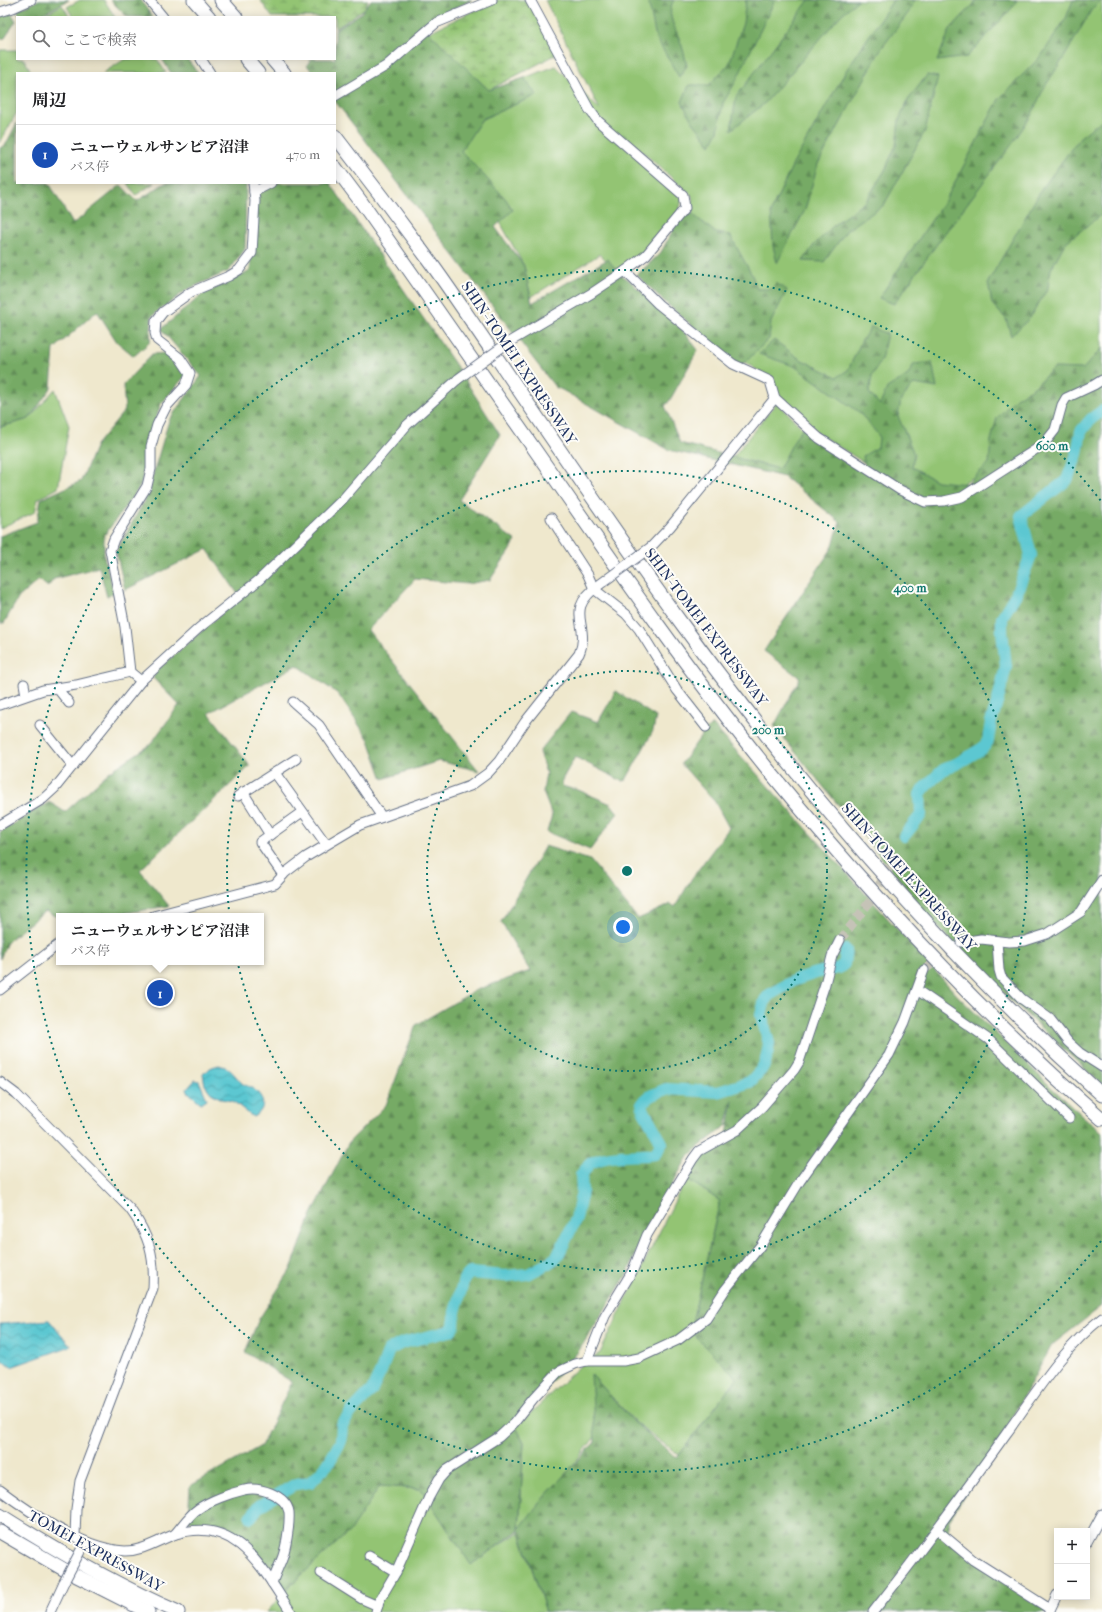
<!DOCTYPE html>
<html lang="ja">
<head>
<meta charset="utf-8">
<style>
	:root { --surface:#fff; --page:#f6f6f6; --text:#202124; --muted:#757577; --line:#e0e0e0; --accent:#b5179e }
	body { margin:0; font-family:"IM FELL French Canon","Noto Serif JP",serif; background:var(--page); color:var(--text) }
	.controls { position:absolute; right:12px; bottom:12px; display:grid; overflow:hidden; border-radius:0px; box-shadow:0 2px 10px #0003 }
	.controls button { width:36px; height:36px; display:grid; place-items:center; padding:0; border:0; border-bottom:1px solid var(--line); background:var(--surface); color:var(--text); font:20px sans-serif }
	.you { position:absolute; left:623px; top:927px; width:14px; height:14px; margin:-10px; border:3px solid #fff; border-radius:50%; background:#1a73e8; box-shadow:0 0 0 6px #1a73e833 }
	.badge { display:grid; place-items:center; width:26px; height:26px; border-radius:50%; background:var(--accent); color:#fff; font-size:13px; font-weight:700 }
	.pin { position:absolute; translate:-50% -50%; border:2px solid #fff; box-shadow:0 1px 4px #0006 }
	.popup { position:absolute; left:56px; top:913px; width:208px; height:52px; box-sizing:border-box; display:grid; place-content:center; border-radius:0px; background:var(--surface); filter:drop-shadow(0 1px 3px #0005); font-size:13px; white-space:nowrap; color:var(--muted) }
	.popup b { font-size:15px; color:var(--text) }
	.popup::after { content:''; position:absolute; left:50%; top:100%; margin-left:-8px; border:8px solid transparent; border-top-color:var(--surface) }
	.list { margin:0; padding:0; list-style:none }
	h2 { display:flex; justify-content:space-between; align-items:center; height:52px; margin:0; padding:0 16px; font-size:17px }
	h2 small { font-size:13px; font-weight:400; color:var(--muted) }
	.list li { display:grid; grid-template-columns:26px 1fr auto; gap:12px; align-items:center; box-sizing:border-box; height:60px; padding:0 16px; border-top:1px solid var(--line) }
	.list b { display:block; font-size:15px; white-space:nowrap }
	.list p { margin:0; font-size:13px; white-space:nowrap; color:var(--muted) }
	.list em { font-size:13px; font-style:normal; color:var(--muted) }
	.icon { flex:none; width:22px; height:22px; fill:none; stroke:currentColor; stroke-width:2; stroke-linecap:round; stroke-linejoin:round }
	.map { position:relative; flex:none; width:1102px; height:1612px; overflow:hidden }
	.search { position:absolute; background:var(--surface); box-shadow:0 2px 10px #0003; left:16px; top:16px; width:320px; height:44px; display:flex; align-items:center; gap:10px; box-sizing:border-box; padding:0 14px; border-radius:0px; color:var(--muted); font-size:15px }
	.panel { position:absolute; background:var(--surface); box-shadow:0 2px 10px #0003; left:16px; top:72px; width:320px; height:112px; border-radius:0px }
	.map>svg:first-child { display:block }
	.green { fill:#93c473; stroke:#577a68 }
	.forest { fill:url(#forest-firs); stroke:#486c62; fill-rule:evenodd }
	.wetland { fill:url(#wetland-marsh); stroke:#577a68 }
	.water { fill:url(#water-waves); stroke:#3b7b98 }
	.lines { fill:none; stroke-linecap:round; stroke-linejoin:round }
	.river { stroke:#5bc7d1; stroke-width:12 }
	.minor-tunnel { stroke:#c5c3b7; stroke-width:9; stroke-dasharray:9 4.5; stroke-linecap:butt }
	.minor-casing { stroke:#657085; stroke-width:11 }
	.highway-casing { stroke:#657085; stroke-width:15 }
	.minor { stroke:#fff; stroke-width:9 }
	.highway { stroke:#fff; stroke-width:13 }
	.minor-bridge-casing { stroke:#657085; stroke-width:11; stroke-linecap:butt }
	.minor-bridge { stroke:#fff; stroke-width:9 }
	.ring { fill:none; stroke:#0f766e; stroke-width:2; stroke-dasharray:2 4 }
	.labels { text-anchor:middle; stroke-width:4; stroke-linejoin:round; paint-order:stroke }
	.street-label { font-size:15px; fill:#1b2f5e; stroke:#fdfcf7 }
	.centre { fill:#0f766e; stroke:#fdfcf7; stroke-width:2 }
	.ring-label { font-size:12px; text-anchor:middle; font-weight:bold; fill:#0f766e; stroke:#fdfcf7; stroke-width:4; stroke-linejoin:round; paint-order:stroke }
</style>
</head>
<body>
<div class="map">
<svg width="1102" height="1612" viewBox="0 0 1102 1612">
	<defs>
		<pattern id="forest-firs" width="22" height="20" patternUnits="userSpaceOnUse"><rect width="22" height="20" fill="#76aa65"/><path d="M5 1l3.5 6h-7zM16 11l3.5 6h-7z" fill="#608b56"/></pattern>
		<pattern id="wetland-marsh" width="20" height="14" patternUnits="userSpaceOnUse"><rect width="20" height="14" fill="#93c473"/><path d="M1 5h8M5 5V1M11 12h8M15 12V8" fill="none" stroke="#77a062"/></pattern>
		<pattern id="water-waves" width="16" height="10" patternUnits="userSpaceOnUse"><rect width="16" height="10" fill="#5bc7d1"/><path d="M0 5q4-4 8 0t8 0" fill="none" stroke="#4aa2ad"/></pattern>
	</defs>
	<rect width="100%" height="100%" fill="#fdfcf7"/>
	<filter id="ink" filterUnits="userSpaceOnUse"><feTurbulence type="fractalNoise" baseFrequency=".025" numOctaves="2"/><feDisplacementMap in="SourceGraphic" scale="8" xChannelSelector="R" yChannelSelector="G"/><feConvolveMatrix kernelMatrix="1 2 1 2 8 2 1 2 1" color-interpolation-filters="sRGB"/></filter>
	<filter id="wash" filterUnits="userSpaceOnUse"><feTurbulence type="fractalNoise" baseFrequency=".012" numOctaves="4" result="noise"/><feDisplacementMap in="SourceGraphic" scale="16" xChannelSelector="R" yChannelSelector="G"/><feGaussianBlur stdDeviation="0.9" result="paint"/><feColorMatrix in="noise" values="0 0 0 0 0 0 0 0 0 0 0 0 0 0 0 0 0 1.4 0 .05"/><feComposite in="paint" operator="in"/></filter>
	<g filter="url(#wash)">
		<rect width="100%" height="100%" fill="#efe8cd"/>
		<!-- green -->
		<g class="green">
			<polygon points="80,0 104,0 115,17 73,17 67,7"/>
			<polygon points="545,0 1102,0 1102,349 991,468 927,502 820,435 774,395 771,379 734,355 637,275 693,222 692,196 623,134 683,195 678,216 646,255 618,273 600,254 531,297 524,266 500,222 513,210 460,151 482,119 536,95 524,78 556,66 600,110"/>
			<polygon points="62,5 70,17 40,17"/>
			<polygon points="0,50 17,50 17,59 24,59 32,73 17,73 17,112 0,143"/>
			<polygon points="125,59 157,59 166,73 103,73"/>
			<polygon points="128,183 154,183 136,195"/>
			<polygon points="55,389 69,426 58,488 38,499 35,512 0,528 0,427 29,419"/>
			<polygon points="777,402 802,428 779,469 733,457"/>
			<polygon points="686,1178 720,1201 690,1331 738,1378 679,1455 636,1423 593,1377 595,1437 520,1532 546,1612 267,1612 379,1486 421,1489 471,1564 519,1532 524,1442 516,1427 583,1363 600,1353"/>
		</g>
		<!-- forest -->
		<g class="forest">
			<polygon points="39,0 69,0 36,17 21,17 17,10"/>
			<polygon points="110,0 140,0 153,17 127,17"/>
			<polygon points="371,0 472,0 421,24 489,90 524,78 537,95 482,119 461,151 505,198 513,210 495,227 524,266 532,303 608,259 618,273 629,280 659,309 682,329 698,350 670,400 665,406 680,443 779,469 797,435 804,427 865,467 863,456 878,447 879,436 859,412 794,366 759,354 774,340 800,359 837,377 848,370 862,340 871,327 887,334 881,360 872,376 869,393 880,405 887,388 908,375 914,364 932,362 937,388 914,384 901,400 898,416 914,454 912,467 937,481 967,484 989,463 991,440 997,418 1016,398 1034,387 1054,368 1083,369 1102,348 1102,1085 999,989 924,913 896,876 774,726 800,678 764,651 832,548 840,522 784,477 669,450 562,390 555,387 335,101 335,73 313,73 307,65 311,59 335,59 335,30 361,13"/>
			<path d="M648 0H674C666 13 674 25 679 38 683 47 685 57 687 66L679 77 656 38Z"/>
			<polygon points="746,0 775,0 735,83 723,103 718,131 711,145 692,121 682,102 689,85 709,85 729,64 743,23"/>
			<polygon points="809,0 858,0 841,15 765,103 731,130 736,97"/>
			<polygon points="893,0 915,0 909,12 881,49 818,164 805,210 777,263 773,246 771,211 793,164 847,69"/>
			<polygon points="976,0 1017,0 1012,8 967,57 937,61 950,29 973,5"/>
			<polygon points="1073,0 1102,0 1092,9 1065,56 1044,88 1031,116 1010,147 942,237 894,304 879,298 946,199 999,99 1042,55 1066,18"/>
			<polygon points="11,12 16,21 5,38 0,39 0,15"/>
			<polygon points="162,59 187,59 198,73 171,73"/>
			<polygon points="927,75 938,77 925,131 884,205 847,230 824,262 803,261 814,245 835,224 866,201 885,170 896,145 899,120 908,100"/>
			<polygon points="1102,120 1102,214 1065,243 1051,269 1048,288 1030,318 1011,336 1006,319 992,304 988,282 1041,190 1080,137"/>
			<polygon points="17,123 17,183 49,183 73,224 121,185 137,201 165,183 246,183 245,249 229,271 188,289 152,316 150,342 134,356 117,342 97,311 54,349 51,388 29,419 0,427 0,148 6,144"/>
			<polygon points="263,183 330,183 455,364 500,435 459,500 516,541 490,580 467,584 415,579 368,630 479,771 439,761 383,779 369,740 338,694 297,665 209,713 250,766 140,870 169,906 106,916 59,916 59,918 45,911 7,942 0,959 0,832 49,802 65,812 109,772 150,745 179,705 153,678 157,670 240,597 207,549 125,590 116,551 146,498 169,420 201,376 161,329 203,294 250,271 254,192"/>
			<polygon points="685,208 716,233 730,235 752,275 757,289 772,289 776,283 787,290 771,322 769,339 740,367 666,303 637,275 660,254"/>
			<polygon points="166,353 186,375 161,404 148,442 141,485 104,536 104,557 114,593 107,597 99,567 54,579 48,587 39,580 19,597 4,623 0,623 0,536 37,522 41,499 81,481 96,445 125,410 123,385 152,354"/>
			<polygon points="616,691 656,717 653,731 626,780 622,781 575,757 562,780 562,786 572,789 576,789 611,804 618,813 590,850 547,832 552,815 543,792 546,773 539,752 571,712 598,722"/>
			<path d="M712 724 957 995 1054 1090 1102 1133V1306L1052 1345 992 1453 949 1520 950 1541 999 1571 1046 1610 1045 1612H546L526 1549 519 1530 471 1565 421 1489 380 1486 350 1531 283 1592C269 1570 255 1543 230 1532 217 1526 201 1524 188 1520L190 1486 261 1446 292 1382 245 1352 259 1319 291 1269 311 1216 349 1142 386 1105 416 1025 476 990 530 971 501 922 545 846 590 860 638 919 671 904 675 907 692 878 729 828 715 802 681 764 704 732ZM733 1100 727 1134 702 1155 686 1178 720 1201 690 1331 737 1378 677 1458 634 1422 591 1374 595 1442 544 1497 519 1529 524 1442 514 1423 578 1352 628 1273 643 1236 686 1160 696 1149 726 1126Z"/>
		</g>
		<!-- wetland -->
		<g class="wetland">
			<polygon points="260,0 368,0 365,8 335,29 335,17 272,17"/>
			<polygon points="496,0 530,0 559,53 489,90 429,32"/>
		</g>
		<!-- water -->
		<g class="water">
			<path d="M219 1065C222 1066 227 1067 230 1070 235 1074 238 1080 243 1084 246 1086 249 1086 252 1088 264 1096 268 1109 253 1117L233 1101 222 1099 211 1093 205 1085 203 1074 209 1068Z"/>
			<polygon points="195,1080 199,1081 207,1099 201,1103 188,1092 187,1089"/>
			<polygon points="49,1320 71,1346 11,1367 0,1358 0,1324"/>
		</g>
		<g class="lines">
			<!-- river -->
			<g class="river">
				<polyline points="904,836 921,815 920,794 926,786 943,770 958,763 983,748 988,741 991,722 998,700 1006,666 1002,631 1002,617 1016,594 1031,555 1021,516 1067,480 1077,454 1081,431 1091,419 1102,411"/>
				<path d="M251 1517 259 1506 296 1484 311 1482 328 1464 341 1441 342 1425 352 1411 372 1390 381 1371 389 1350 402 1343 450 1331 454 1326 455 1312 464 1279 470 1273 505 1276 528 1274 547 1264 557 1257 576 1219 582 1191 581 1175C584 1172 587 1166 591 1163 610 1153 635 1157 655 1154L662 1143 644 1111 642 1103 650 1096 666 1089 718 1092 750 1082 761 1070 765 1063 768 1050 769 1043 761 1015 765 1000 769 995 795 980 816 973 839 968 844 964 846 950"/>
			</g>
		</g>
	</g>
	<g filter="url(#ink)">
		<g class="lines">
			<!-- minor-tunnel -->
			<g class="minor-tunnel">
				<polyline points="840,940 871,900 896,855"/>
				<polyline points="924,970 957,946"/>
			</g>
			<defs>
				<g id="minor">
					<polyline points="149,0 163,17"/>
					<polyline points="530,0 589,109 598,121 683,195 685,208 646,255 625,271"/>
					<polyline points="0,12 13,8 31,0"/>
					<polyline points="201,59 210,73"/>
					<polyline points="335,96 386,66 436,23 492,0"/>
					<polyline points="254,192 271,183"/>
					<polyline points="509,342 592,293 625,271 658,304 733,364 770,381 775,398 819,438 900,490 925,502 944,501 962,497 1044,444 1055,430 1062,405 1066,398 1094,385 1102,380"/>
					<polyline points="551,518 588,575 594,589 626,614 639,629 677,690 706,727"/>
					<polyline points="651,547 670,527 775,398"/>
					<polyline points="141,681 130,672 125,627 110,550 114,539 147,486 151,469 151,446 157,425 166,407 186,385 190,373 180,358 157,340 155,333 156,321 163,312 191,292 229,276 239,270 252,253 255,201 253,183"/>
					<polyline points="24,684 26,695"/>
					<polyline points="57,688 69,703"/>
					<polyline points="293,702 319,725 382,817"/>
					<polyline points="0,705 43,690 76,685 130,672"/>
					<polyline points="40,725 73,766"/>
					<polyline points="275,773 326,844"/>
					<polyline points="243,792 270,835"/>
					<polyline points="238,796 296,759"/>
					<polyline points="0,825 43,799 55,788 141,681 199,628 259,580 343,499 407,425 458,379"/>
					<polyline points="283,875 260,842 302,812"/>
					<path d="M153 916 275 884 285 873 306 857 360 825 470 786 488 773 499 761 525 722 579 654C592 624 562 612 599 585"/>
					<polyline points="997,941 999,970 1001,977 1022,999 1050,1019 1068,1042 1080,1053 1102,1067"/>
					<polyline points="961,942 981,939 1009,942 1025,941 1047,934 1081,912 1102,880"/>
					<polyline points="0,990 59,944"/>
					<polyline points="917,990 988,1039 1069,1118"/>
					<path d="M0 1082 16 1094 130 1209C149 1235 155 1256 153 1288L80 1481 76 1509 75 1536"/>
					<polyline points="587,1361 605,1316 633,1270 647,1235 693,1159 699,1151 737,1130 762,1107 794,1070 799,1062 825,984 832,956 840,940"/>
					<path d="M0 1490C32 1514 84 1549 125 1551 144 1551 158 1540 176 1534 237 1515 263 1570 291 1612"/>
					<polyline points="937,1530 973,1560 1050,1609"/>
					<path d="M175 1534C182 1526 190 1514 198 1509 209 1501 231 1493 244 1490 259 1486 286 1495 289 1512 290 1524 286 1550 281 1561 278 1568 275 1575 272 1583"/>
					<polyline points="1087,1542 1102,1514"/>
					<polyline points="369,1556 396,1572"/>
					<polyline points="321,1573 362,1599 378,1606"/>
					<polyline points="50,1612 64,1582"/>
					<polyline points="376,1612 379,1601 396,1572 429,1497 439,1479 447,1470 499,1437 514,1423 533,1399 558,1372 575,1364 587,1361 623,1361 639,1358 678,1340 706,1319 725,1290 761,1245 800,1181 889,1055 905,1022 924,970"/>
					<path d="M873 1612C919 1554 963 1494 1006 1434 1036 1393 1061 1350 1102 1318"/>
					<polyline points="1049,1612 1057,1595"/>
				</g>
				<g id="highway">
					<polyline points="194,0 209,17"/>
					<polyline points="221,0 236,17"/>
					<polyline points="246,59 258,73"/>
					<polyline points="272,59 284,73"/>
					<path d="M335 136C367 177 398 218 428 259 453 293 475 327 499 361 558 448 617 535 679 620 804 792 944 953 1102 1095"/>
					<path d="M335 167 362 203C427 295 492 388 556 480 624 578 692 675 766 767 869 893 980 1012 1102 1119"/>
					<path d="M0 1515C57 1551 116 1585 178 1612"/>
					<polyline points="0,1532 65,1570 148,1612"/>
				</g>
			</defs>
			<!-- minor casing -->
			<use href="#minor" class="minor-casing"/>
			<!-- highway casing -->
			<use href="#highway" class="highway-casing"/>
			<!-- minor -->
			<use href="#minor" class="minor"/>
			<!-- highway -->
			<use href="#highway" class="highway"/>
			<defs>
				<g id="minor-bridge">
					<polyline points="458,379 509,342"/>
					<polyline points="599,585 651,547"/>
					<polyline points="64,1582 83,1546"/>
				</g>
			</defs>
			<!-- minor-bridge casing -->
			<use href="#minor-bridge" class="minor-bridge-casing"/>
			<!-- minor-bridge -->
			<use href="#minor-bridge" class="minor-bridge"/>
		</g>
	</g>
	<!-- distance rings -->
	<g class="ring">
		<circle cx="627" cy="871" r="200"/>
		<circle cx="627" cy="871" r="400"/>
		<path d="M1101 1241A601 601 0 1 1 1101 501"/>
	</g>
	<g class="labels">
		<!-- street labels -->
		<g class="street-label">
			<text transform="translate(519 363) rotate(56)" y="5">SHIN-TOMEI EXPRESSWAY</text>
			<text transform="translate(706 627) rotate(53)" y="5">SHIN-TOMEI EXPRESSWAY</text>
			<text transform="translate(909 877) rotate(48)" y="5">SHIN-TOMEI EXPRESSWAY</text>
			<text transform="translate(96 1551) rotate(29)" y="5">TOMEI EXPRESSWAY</text>
		</g>
	</g>
	<circle cx="627" cy="871" r="6" class="centre"/>
	<g class="ring-label">
		<text x="1052" y="450">600 m</text>
		<text x="910" y="592">400 m</text>
		<text x="768" y="734">200 m</text>
	</g>
</svg>
<div class="controls">
<button>+</button>
<button>−</button>
</div>
<div class="you"></div>
<div class="pin badge" style="left:160px;top:993px;background:#1a4fb4">1</div>
<div class="popup"><b>ニューウェルサンピア沼津</b>バス停</div>
<div class="search"><svg class="icon" aria-label="search" viewBox="0 0 24 24"><circle cx="10" cy="10" r="6"/><path d="M15 15l6 6"/></svg>ここで検索</div>
<section class="panel">
<h2>周辺<small></small></h2>
<ul class="list">
<li><span class="badge" style="background:#1a4fb4">1</span><div><b>ニューウェルサンピア沼津</b><p>バス停</p></div><em>470 m</em></li>
</ul>
</section>
</div>
</body>
</html>
